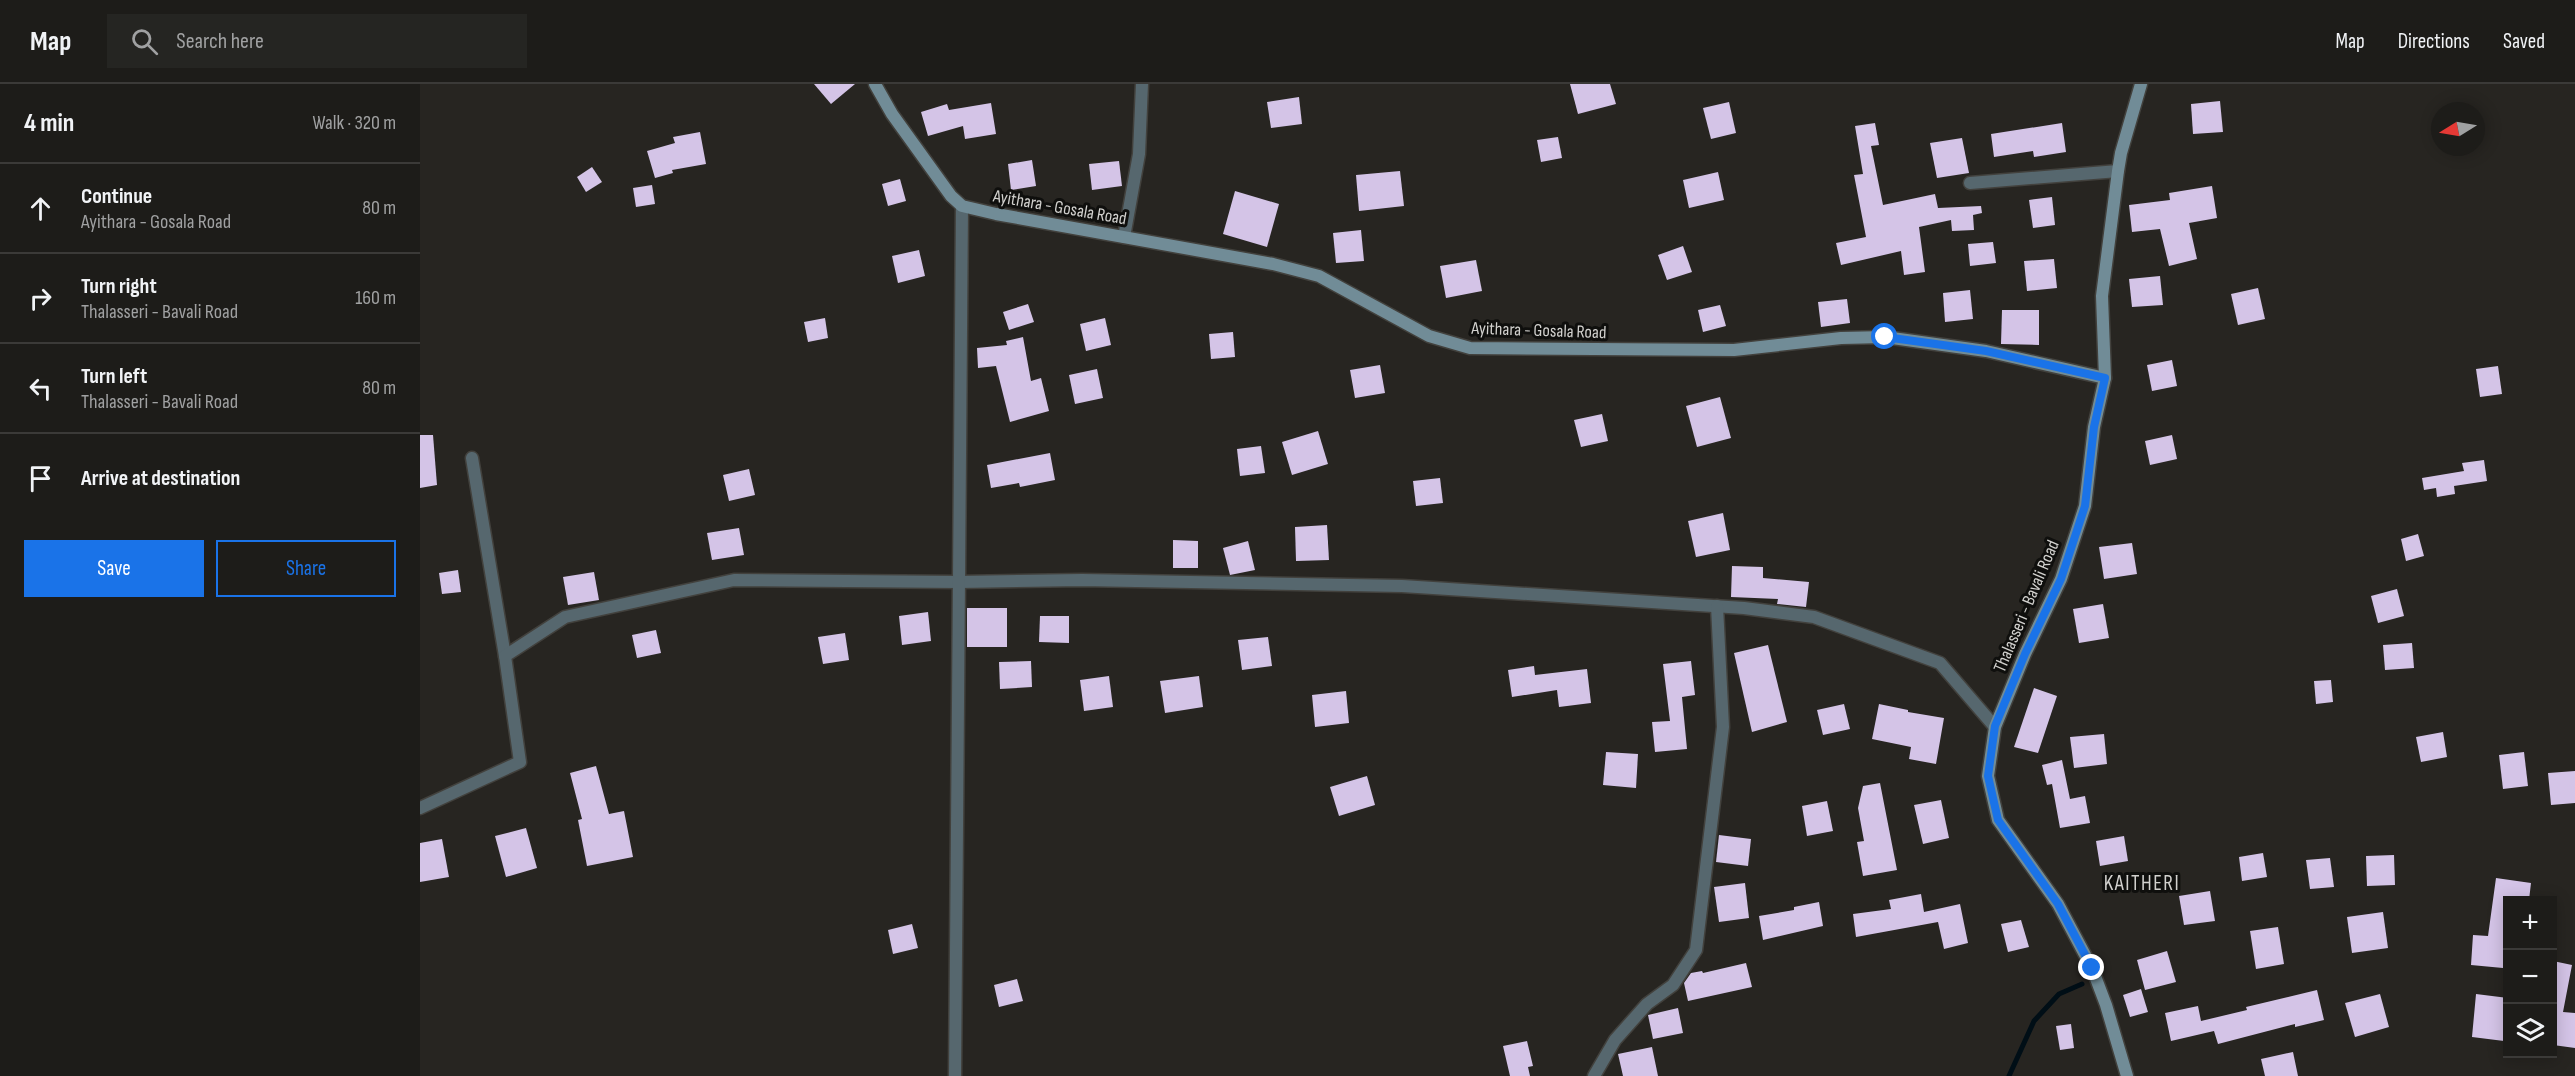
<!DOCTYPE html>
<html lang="en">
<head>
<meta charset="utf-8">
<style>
	:root { --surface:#1d1c19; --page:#252522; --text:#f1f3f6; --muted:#a0a1a2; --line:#3b3a38; --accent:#1a73e8 }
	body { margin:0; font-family:"Sofia Sans Condensed",sans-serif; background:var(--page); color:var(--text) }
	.controls { position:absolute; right:18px; bottom:18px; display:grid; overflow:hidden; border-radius:0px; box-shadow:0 3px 15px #0003 }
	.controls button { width:54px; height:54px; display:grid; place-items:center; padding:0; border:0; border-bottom:2px solid var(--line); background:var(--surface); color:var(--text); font:30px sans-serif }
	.compass { position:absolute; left:2011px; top:18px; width:54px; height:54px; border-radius:50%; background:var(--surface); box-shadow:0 3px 15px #0003; rotate:259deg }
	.stop { position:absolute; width:18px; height:18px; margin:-14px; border:4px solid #1a73e8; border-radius:50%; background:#fff }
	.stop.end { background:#1a73e8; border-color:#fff; box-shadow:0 2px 6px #0008 }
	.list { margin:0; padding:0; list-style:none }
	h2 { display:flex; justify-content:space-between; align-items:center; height:78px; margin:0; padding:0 24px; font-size:26px }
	h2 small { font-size:20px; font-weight:400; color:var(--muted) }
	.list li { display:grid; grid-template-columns:39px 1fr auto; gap:18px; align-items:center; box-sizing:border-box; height:90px; padding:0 24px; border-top:2px solid var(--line) }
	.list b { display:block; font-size:22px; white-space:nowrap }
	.list p { margin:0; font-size:20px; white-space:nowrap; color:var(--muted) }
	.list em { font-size:20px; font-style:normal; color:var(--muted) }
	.actions { display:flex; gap:12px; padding:18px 24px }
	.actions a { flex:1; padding:14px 0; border:2px solid var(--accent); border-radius:0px; text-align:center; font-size:21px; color:var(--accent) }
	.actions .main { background:var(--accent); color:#fff }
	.icon { flex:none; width:33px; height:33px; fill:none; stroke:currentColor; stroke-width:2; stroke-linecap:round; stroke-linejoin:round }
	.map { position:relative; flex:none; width:2155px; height:992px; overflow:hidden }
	header { display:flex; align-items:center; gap:36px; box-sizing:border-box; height:84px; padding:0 30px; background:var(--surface); border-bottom:2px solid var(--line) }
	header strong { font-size:28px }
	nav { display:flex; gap:33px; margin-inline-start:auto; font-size:21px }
	.search { width:420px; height:54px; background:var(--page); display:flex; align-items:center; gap:15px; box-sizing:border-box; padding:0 21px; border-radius:0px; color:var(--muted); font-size:22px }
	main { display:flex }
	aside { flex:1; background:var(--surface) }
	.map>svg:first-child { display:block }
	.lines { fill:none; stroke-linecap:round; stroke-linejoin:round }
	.stream { stroke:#000e16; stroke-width:5 }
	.building { fill:#d4c4e7 }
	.minor-casing { stroke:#42413d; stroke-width:15 }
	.secondary-casing { stroke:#42413d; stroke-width:15 }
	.minor { stroke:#56676e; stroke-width:12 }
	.secondary { stroke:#718c97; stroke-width:12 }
	.route { stroke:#1a73e8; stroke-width:8 }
	.labels { text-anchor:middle; stroke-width:6; stroke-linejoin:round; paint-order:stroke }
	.street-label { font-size:18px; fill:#d2d1ce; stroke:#0f0f0d }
	.quarter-label { font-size:21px; letter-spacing:1.5px; fill:#d2d1ce; stroke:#0f0f0d }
</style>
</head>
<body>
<header>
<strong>Map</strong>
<div class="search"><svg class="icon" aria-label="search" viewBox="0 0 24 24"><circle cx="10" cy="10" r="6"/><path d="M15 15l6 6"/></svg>Search here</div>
<nav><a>Map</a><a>Directions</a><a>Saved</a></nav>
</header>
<main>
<aside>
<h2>4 min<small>Walk · 320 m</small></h2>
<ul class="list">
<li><svg class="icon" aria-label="ahead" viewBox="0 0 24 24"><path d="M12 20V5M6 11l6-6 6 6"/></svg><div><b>Continue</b><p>Ayithara - Gosala Road</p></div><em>80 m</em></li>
<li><svg class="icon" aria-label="right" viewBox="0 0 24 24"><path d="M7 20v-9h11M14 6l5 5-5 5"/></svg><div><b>Turn right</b><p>Thalasseri - Bavali Road</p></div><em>160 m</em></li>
<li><svg class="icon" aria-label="left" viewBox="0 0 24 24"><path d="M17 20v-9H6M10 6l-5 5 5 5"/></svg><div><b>Turn left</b><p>Thalasseri - Bavali Road</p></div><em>80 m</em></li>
<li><svg class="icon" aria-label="arrive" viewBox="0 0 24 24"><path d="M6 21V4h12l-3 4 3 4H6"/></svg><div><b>Arrive at destination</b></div></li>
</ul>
<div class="actions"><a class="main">Save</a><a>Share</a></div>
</aside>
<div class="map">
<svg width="2155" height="992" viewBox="0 0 2155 992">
	<rect width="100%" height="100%" fill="#272521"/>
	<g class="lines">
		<!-- stream -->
		<polyline class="stream" points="1589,992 1614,937 1639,910 1662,900"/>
	</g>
	<!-- building -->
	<g class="building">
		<polygon points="394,0 435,0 411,20"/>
		<polygon points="1150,0 1190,0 1196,20 1158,30"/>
		<polygon points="879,13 882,40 851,44 847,18"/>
		<polygon points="1800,17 1803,48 1773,50 1771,20"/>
		<polygon points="1309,18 1316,49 1291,55 1283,24"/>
		<polygon points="571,19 576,50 545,55 543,42 508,52 501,28 527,20 529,26"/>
		<polygon points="1455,39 1459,61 1451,62 1463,121 1515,110 1518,124 1561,122 1562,129 1553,131 1554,146 1532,147 1531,136 1499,143 1505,188 1484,191 1481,167 1421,181 1416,159 1446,153 1434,91 1443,90 1435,42"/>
		<polygon points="1642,39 1646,68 1614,73 1613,67 1574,73 1571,50"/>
		<polygon points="280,48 286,80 252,86 253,89 235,94 227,67 255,59 253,53"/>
		<polygon points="1138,53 1142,74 1121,78 1117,56"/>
		<polygon points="1542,54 1549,89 1517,94 1510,59"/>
		<polygon points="612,76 616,102 591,106 588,80"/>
		<polygon points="699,77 702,102 672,106 669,80"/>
		<polygon points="172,83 182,98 166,108 157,93"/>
		<polygon points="980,87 984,122 939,127 936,91"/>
		<polygon points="1298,88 1304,116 1269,124 1263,96"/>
		<polygon points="480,95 486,117 468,122 462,100"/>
		<polygon points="232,101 235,120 216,123 213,104"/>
		<polygon points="1792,102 1797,134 1769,139 1777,175 1749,182 1740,145 1712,148 1709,121 1750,116 1749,109"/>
		<polygon points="815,107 859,120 847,163 803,150"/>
		<polygon points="1632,113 1635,141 1613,144 1609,116"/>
		<polygon points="941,146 944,177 916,179 913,149"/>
		<polygon points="1573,158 1576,179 1550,182 1548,160"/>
		<polygon points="1263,162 1272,188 1247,196 1238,171"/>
		<polygon points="499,166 505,192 478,199 472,172"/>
		<polygon points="1634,175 1637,204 1607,207 1604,177"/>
		<polygon points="1056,176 1062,207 1026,214 1020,182"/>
		<polygon points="1740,192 1743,221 1712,223 1709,195"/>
		<polygon points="1838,204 1845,235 1818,241 1811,210"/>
		<polygon points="1550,206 1553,235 1525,238 1523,209"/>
		<polygon points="1427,215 1430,239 1401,243 1398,218"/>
		<polygon points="608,220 614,238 589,246 583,228"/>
		<polygon points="1300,221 1306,242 1283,248 1278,226"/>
		<polygon points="1582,226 1619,226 1619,261 1581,260"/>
		<polygon points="405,234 408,254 388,258 384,238"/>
		<polygon points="685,234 691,261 666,267 660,240"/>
		<polygon points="813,248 815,273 791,275 789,250"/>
		<polygon points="603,253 611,297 621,294 629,327 590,338 576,282 558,284 557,264 587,261 586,257"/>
		<polygon points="1752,276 1757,302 1732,307 1727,281"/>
		<polygon points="960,281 965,309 935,314 930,286"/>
		<polygon points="2078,282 2082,310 2060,313 2056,285"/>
		<polygon points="677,285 683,314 655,320 649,291"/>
		<polygon points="1300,313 1311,354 1277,363 1266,322"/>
		<polygon points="1182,330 1188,357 1161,363 1154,336"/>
		<polygon points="898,347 908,380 872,391 862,358"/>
		<polygon points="0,351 13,351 17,401 0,404"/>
		<polygon points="1752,351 1757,375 1730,381 1725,357"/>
		<polygon points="841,362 845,389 820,392 817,365"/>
		<polygon points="630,369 635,396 600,403 599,399 571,404 567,381"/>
		<polygon points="2064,376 2067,397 2034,402 2035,410 2017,413 2016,404 2004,406 2002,394 2044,387 2042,379"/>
		<polygon points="329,385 335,411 309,417 303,391"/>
		<polygon points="1020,394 1023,419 996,422 993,397"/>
		<polygon points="1303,429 1310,466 1276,473 1268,437"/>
		<polygon points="907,441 909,476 876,477 875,443"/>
		<polygon points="319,444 324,471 292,476 287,449"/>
		<polygon points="1998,450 2004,472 1986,477 1981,455"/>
		<polygon points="753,456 778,457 778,484 753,484"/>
		<polygon points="828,457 835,486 810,491 803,464"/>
		<polygon points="1712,459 1717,490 1684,495 1679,463"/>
		<polygon points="1312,482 1343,483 1343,494 1389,498 1386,523 1357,520 1358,515 1311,513"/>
		<polygon points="38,486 41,508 22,510 19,489"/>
		<polygon points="174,488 179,516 148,521 143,493"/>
		<polygon points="1977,505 1984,532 1958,539 1951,512"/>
		<polygon points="1683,520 1689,554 1659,559 1653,525"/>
		<rect x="547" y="524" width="40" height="39"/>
		<polygon points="508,528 511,557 482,561 479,532"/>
		<polygon points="620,532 649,532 649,559 619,558"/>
		<polygon points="236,546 241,569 217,574 212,551"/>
		<polygon points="425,549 429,576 403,580 398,553"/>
		<polygon points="848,553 852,582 822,586 818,556"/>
		<polygon points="1992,559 1994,584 1965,586 1963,561"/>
		<polygon points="1348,561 1367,638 1332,648 1314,569"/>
		<polygon points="611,577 612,603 580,605 579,578"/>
		<polygon points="1271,577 1275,611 1262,613 1267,665 1235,668 1232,638 1250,637 1243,580"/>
		<polygon points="1114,582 1115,591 1167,585 1171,619 1139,623 1137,606 1092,613 1088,586"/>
		<polygon points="689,592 693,623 664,627 660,596"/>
		<polygon points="779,592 783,623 745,629 740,597"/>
		<polygon points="1911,596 1913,618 1896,620 1894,597"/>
		<polygon points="1614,604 1637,612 1618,669 1594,663"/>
		<polygon points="926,607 929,639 895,643 892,611"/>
		<polygon points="1424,620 1430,645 1403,651 1397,626"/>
		<polygon points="1459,620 1488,626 1488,628 1524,634 1516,680 1489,675 1491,663 1452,655"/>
		<polygon points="2023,648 2027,673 2001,678 1996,653"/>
		<polygon points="1684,650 1687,680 1654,684 1650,653"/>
		<polygon points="1186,668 1218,670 1216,704 1183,701"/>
		<polygon points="2104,668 2108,702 2083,705 2079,671"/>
		<polygon points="1642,676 1650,715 1665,712 1670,739 1640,744 1632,700 1627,701 1622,681"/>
		<polygon points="176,682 189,730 204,727 213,773 167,782 158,736 162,735 150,689"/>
		<polygon points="2155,687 2155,719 2131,721 2128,689"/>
		<polygon points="947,692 955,721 919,732 910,703"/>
		<polygon points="1460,699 1477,786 1443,792 1437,758 1444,757 1438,724 1443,702"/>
		<polygon points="1521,716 1529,754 1503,760 1494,721"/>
		<polygon points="1407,717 1413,747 1387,752 1382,722"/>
		<polygon points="106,744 117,784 86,793 75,752"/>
		<polygon points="1299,751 1331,755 1328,782 1296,778"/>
		<polygon points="1704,752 1708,777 1680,782 1676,757"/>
		<polygon points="22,755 29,793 0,798 0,759"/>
		<polygon points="1843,769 1847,793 1822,797 1819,773"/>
		<polygon points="1974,771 1975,801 1947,802 1946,772"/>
		<polygon points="1910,774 1914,803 1890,805 1886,776"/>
		<polygon points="2076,794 2111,799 2109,816 2088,816 2083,884 2051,881 2053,851 2068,852"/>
		<polygon points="1325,799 1329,834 1299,838 1294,803"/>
		<polygon points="1790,807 1795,837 1764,841 1759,812"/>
		<polygon points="1501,810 1504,828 1540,820 1548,859 1524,865 1518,838 1436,853 1433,830 1471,825 1469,816"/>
		<polygon points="1399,818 1403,842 1343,856 1339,832 1374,826 1374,823"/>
		<polygon points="1963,828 1968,864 1932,869 1927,833"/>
		<polygon points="1601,836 1609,863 1588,868 1581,840"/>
		<polygon points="492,840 498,864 473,870 468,846"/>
		<polygon points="1858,843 1864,880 1836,885 1830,847"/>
		<polygon points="1747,867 1756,898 1725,906 1717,876"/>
		<polygon points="2133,877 2152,881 2143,928 2155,929 2155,964 2133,961"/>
		<polygon points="1326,879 1332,903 1268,917 1264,899 1271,889 1282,887 1283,889"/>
		<polygon points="597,895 603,917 579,923 574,901"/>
		<polygon points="1721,905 1728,928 1710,933 1703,911"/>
		<polygon points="1897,906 1904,936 1875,943 1875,940 1798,960 1794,947 1751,957 1745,929 1778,922 1781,937 1827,926 1826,923"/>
		<polygon points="1960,910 1969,943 1935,953 1925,919"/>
		<polygon points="2056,910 2088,914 2084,957 2052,953"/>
		<polygon points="1258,924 1263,949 1233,955 1228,931"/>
		<polygon points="1651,940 1654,964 1640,966 1636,942"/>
		<polygon points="1107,957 1113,982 1108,983 1110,992 1090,992 1083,962"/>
		<polygon points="1232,963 1238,992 1203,992 1198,970"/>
		<polygon points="1873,968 1878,992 1845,992 1841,975"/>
	</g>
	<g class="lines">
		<defs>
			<g id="minor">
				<polyline points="1550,99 1698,87"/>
				<polyline points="704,153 719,70 722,0"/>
				<polyline points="52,374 85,572"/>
				<polyline points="0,724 100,678 85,572 145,533 314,496 539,498 662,496 982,502 1324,524 1394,533 1520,579 1575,643"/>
				<polyline points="535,992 542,122"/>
				<polyline points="1174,992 1195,956 1227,920 1253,901 1276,866 1303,643 1297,522"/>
			</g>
			<g id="secondary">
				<polyline points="455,0 472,30 531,112 542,122 576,130 853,180 899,192 1009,252 1050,264 1314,266 1421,254 1465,253 1566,267 1685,294"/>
				<polyline points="1707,992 1686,921 1672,884 1638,820 1578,736 1568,692 1575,643 1605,570 1641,495 1665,422 1674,343 1685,294 1682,212 1698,87 1701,69 1721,0"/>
			</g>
		</defs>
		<!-- minor casing -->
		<use href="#minor" class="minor-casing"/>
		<!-- secondary casing -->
		<use href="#secondary" class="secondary-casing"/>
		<!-- minor -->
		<use href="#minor" class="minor"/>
		<!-- secondary -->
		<use href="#secondary" class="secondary"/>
	</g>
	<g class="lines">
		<!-- route -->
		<polyline class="route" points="1465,253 1566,267 1685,294 1674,343 1665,422 1641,495 1605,570 1575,642 1568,692 1578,736 1638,820 1672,884"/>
	</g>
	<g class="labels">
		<!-- street labels -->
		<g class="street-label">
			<text transform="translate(640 123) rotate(10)" y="6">Ayithara - Gosala Road</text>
			<text transform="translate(1119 246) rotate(2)" y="6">Ayithara - Gosala Road</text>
			<text transform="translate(1606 522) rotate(-67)" y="6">Thalasseri - Bavali Road</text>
		</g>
		<!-- quarter labels -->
		<g class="quarter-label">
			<text x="1722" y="806">KAITHERI</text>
		</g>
	</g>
</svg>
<div class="controls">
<button>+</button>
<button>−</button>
<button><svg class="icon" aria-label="layers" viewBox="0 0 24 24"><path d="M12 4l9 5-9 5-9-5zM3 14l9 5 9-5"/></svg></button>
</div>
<svg class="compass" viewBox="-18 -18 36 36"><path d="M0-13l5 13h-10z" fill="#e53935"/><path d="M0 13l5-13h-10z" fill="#a0a1a2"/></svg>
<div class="stop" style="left:1465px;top:253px"></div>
<div class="stop end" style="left:1672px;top:884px"></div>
</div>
</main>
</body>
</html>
